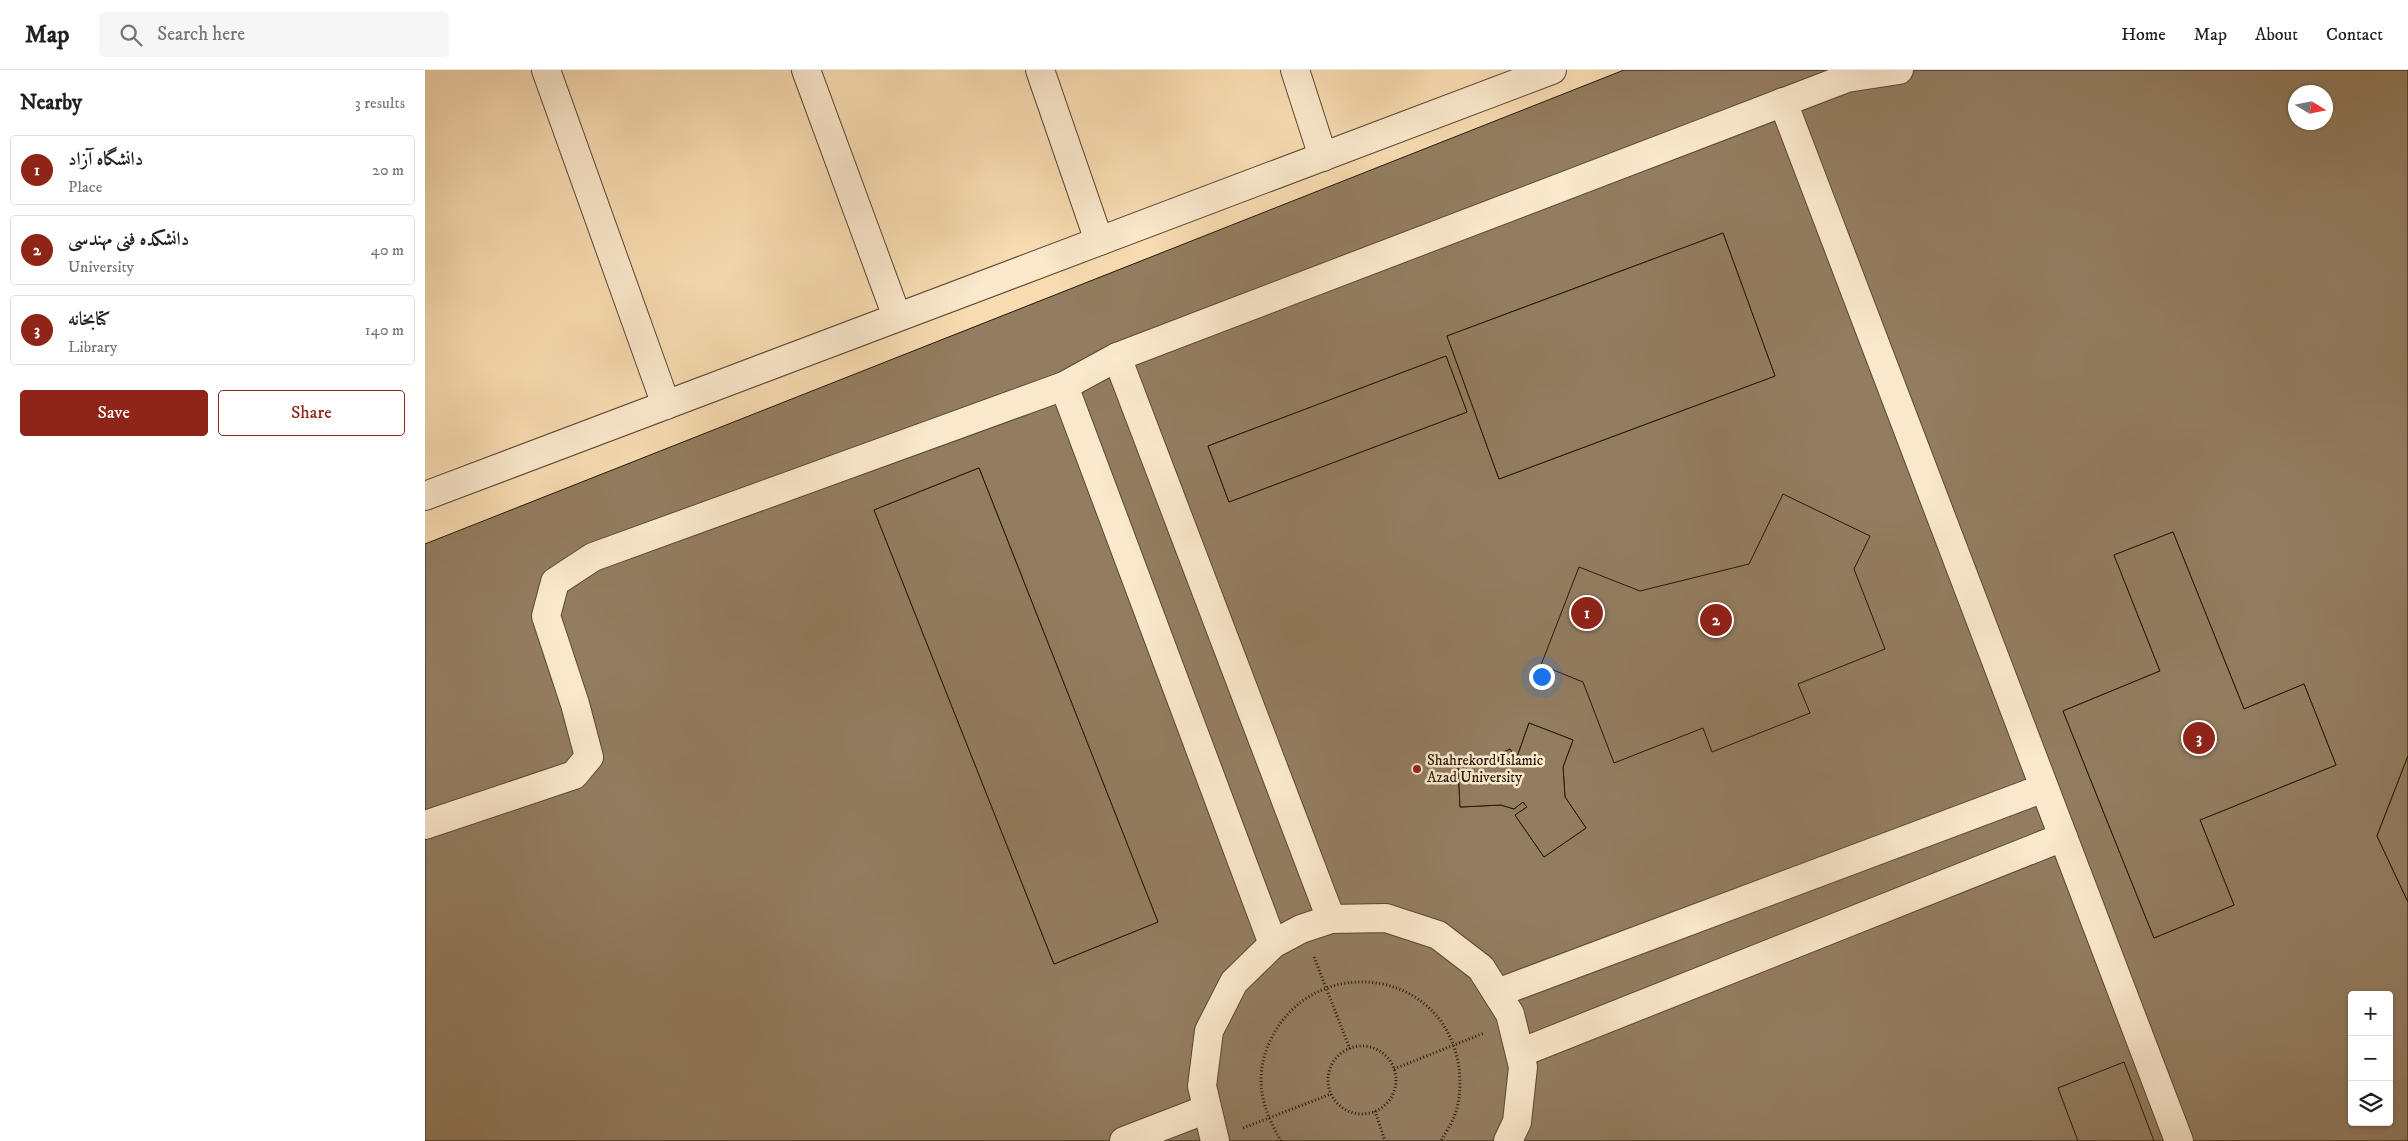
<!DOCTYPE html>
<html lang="en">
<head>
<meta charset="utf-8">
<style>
	:root { --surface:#fff; --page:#f6f6f6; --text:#202124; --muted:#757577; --line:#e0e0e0; --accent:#8f2418 }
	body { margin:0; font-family:"IM FELL DW Pica",Amiri,serif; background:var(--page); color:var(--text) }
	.controls { position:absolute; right:15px; bottom:15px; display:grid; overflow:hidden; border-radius:5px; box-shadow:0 1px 4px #0004 }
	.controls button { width:45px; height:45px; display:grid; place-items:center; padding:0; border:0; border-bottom:1px solid var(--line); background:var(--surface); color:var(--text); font:25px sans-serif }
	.compass { position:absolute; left:1863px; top:15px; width:45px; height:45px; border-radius:50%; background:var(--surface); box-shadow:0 1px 4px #0004; rotate:100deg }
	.you { position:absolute; left:1116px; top:606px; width:18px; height:18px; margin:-12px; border:4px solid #fff; border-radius:50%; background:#1a73e8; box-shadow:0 0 0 8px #1a73e833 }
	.badge { display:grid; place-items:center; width:32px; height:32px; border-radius:50%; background:var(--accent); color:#fff; font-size:16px; font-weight:700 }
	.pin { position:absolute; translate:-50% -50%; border:2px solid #fff; box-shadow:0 1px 5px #0006 }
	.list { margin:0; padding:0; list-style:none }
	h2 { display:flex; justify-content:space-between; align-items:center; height:65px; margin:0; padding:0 20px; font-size:21px }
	h2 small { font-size:16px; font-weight:400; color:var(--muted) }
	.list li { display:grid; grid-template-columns:32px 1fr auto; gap:15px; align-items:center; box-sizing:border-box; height:70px; margin:0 10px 10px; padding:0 10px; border:1px solid var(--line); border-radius:5px }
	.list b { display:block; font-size:19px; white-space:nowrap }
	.list p { margin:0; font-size:16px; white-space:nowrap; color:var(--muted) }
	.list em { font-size:16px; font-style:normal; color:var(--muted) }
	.actions { display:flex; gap:10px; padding:15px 20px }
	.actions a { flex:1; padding:11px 0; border:1px solid var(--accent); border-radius:5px; text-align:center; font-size:18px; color:var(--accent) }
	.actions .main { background:var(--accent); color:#fff }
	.icon { flex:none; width:28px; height:28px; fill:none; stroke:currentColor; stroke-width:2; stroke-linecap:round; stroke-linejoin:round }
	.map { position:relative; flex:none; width:1983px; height:1071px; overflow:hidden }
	header { display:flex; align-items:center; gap:30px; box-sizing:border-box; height:70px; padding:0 25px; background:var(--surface); border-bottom:1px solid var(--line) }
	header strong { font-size:24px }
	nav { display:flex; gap:28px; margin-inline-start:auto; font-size:18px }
	.search { width:350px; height:45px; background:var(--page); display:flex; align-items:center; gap:12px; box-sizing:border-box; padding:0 18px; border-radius:5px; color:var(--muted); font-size:19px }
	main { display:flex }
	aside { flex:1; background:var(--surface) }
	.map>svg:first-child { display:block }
	.building { fill:#937d60; stroke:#251709; fill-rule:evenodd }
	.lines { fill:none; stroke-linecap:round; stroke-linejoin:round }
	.minor-casing { stroke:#5a4833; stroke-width:30 }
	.path { stroke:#251709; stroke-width:3; stroke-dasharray:1 2.5; stroke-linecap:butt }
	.minor { stroke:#fae8cc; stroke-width:28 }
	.poi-dot { fill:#8f2418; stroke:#fae8cc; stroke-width:2 }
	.labels { text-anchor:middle; stroke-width:5; stroke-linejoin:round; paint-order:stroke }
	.poi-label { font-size:15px; fill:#251709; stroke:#fae8cc; text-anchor:start }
</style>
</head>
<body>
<header>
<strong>Map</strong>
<div class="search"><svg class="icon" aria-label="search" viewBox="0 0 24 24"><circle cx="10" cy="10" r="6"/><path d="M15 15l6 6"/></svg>Search here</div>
<nav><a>Home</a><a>Map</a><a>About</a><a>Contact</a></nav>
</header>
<main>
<aside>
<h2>Nearby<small>3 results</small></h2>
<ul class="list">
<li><span class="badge">1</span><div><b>دانشگاه آزاد</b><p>Place</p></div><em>20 m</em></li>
<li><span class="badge">2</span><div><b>دانشکده فنی مهندسی</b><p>University</p></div><em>40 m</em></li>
<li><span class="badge">3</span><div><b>کتابخانه</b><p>Library</p></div><em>140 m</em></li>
</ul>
<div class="actions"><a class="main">Save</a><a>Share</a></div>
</aside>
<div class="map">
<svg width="1983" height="1071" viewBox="0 0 1983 1071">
	<rect width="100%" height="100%" fill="#f8dbb1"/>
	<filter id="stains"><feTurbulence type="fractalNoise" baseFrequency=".004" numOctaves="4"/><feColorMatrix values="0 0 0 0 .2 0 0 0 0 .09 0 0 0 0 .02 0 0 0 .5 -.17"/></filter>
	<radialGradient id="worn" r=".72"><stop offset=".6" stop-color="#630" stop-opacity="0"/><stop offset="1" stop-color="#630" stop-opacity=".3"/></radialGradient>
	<!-- building -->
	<g class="building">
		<path d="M1199 0H1983V686L1952 766 1983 832V1071H0V474ZM1870 22H1900V52H1870ZM1298 163 1350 306 1074 409 1022 266ZM1021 286 1042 342 804 432 783 376ZM554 398 733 852 629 894 449 440ZM1748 462 1819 639 1879 614 1911 695 1775 750 1809 835 1729 868 1638 641 1735 601 1689 485ZM1104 653 1148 670 1138 697 1140 727 1161 758 1119 787 1090 745 1102 737 1098 732 1089 739 1076 735 1035 737 1033 693 1074 691 1073 685 1085 679 1091 690ZM1927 925H1964V1052H1927Z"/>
		<polygon points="1298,163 1350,306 1074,409 1022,266"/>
		<polygon points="1021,286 1042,342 804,432 783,376"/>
		<polygon points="554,398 733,852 629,894 449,440"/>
		<polygon points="1358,424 1445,466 1429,499 1460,579 1373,614 1385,643 1287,682 1278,658 1189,693 1158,612 1116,595 1154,497 1215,521 1324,494"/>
		<polygon points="1748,462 1819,639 1879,614 1911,695 1775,750 1809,835 1729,868 1638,641 1735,601 1689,485"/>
		<polygon points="1104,653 1148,670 1138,697 1140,727 1161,758 1119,787 1090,745 1102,737 1098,732 1089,739 1076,735 1035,737 1033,693 1074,691 1073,685 1085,679 1091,690"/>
		<polygon points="1983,686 1983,832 1952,766"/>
		<polygon points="1699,992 1729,1071 1653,1071 1633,1018"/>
	</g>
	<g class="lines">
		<defs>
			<g id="minor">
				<polyline points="121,0 241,335"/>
				<polyline points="381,0 472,247"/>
				<polyline points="615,0 674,171"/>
				<polyline points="870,0 898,87"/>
				<polyline points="1358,32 1754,1071"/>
				<polyline points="692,287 906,849"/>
				<polyline points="639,316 848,874"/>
				<polyline points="0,426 1127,0"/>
				<polyline points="0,755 149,705 164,687 150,634 121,546 130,512 168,487 639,316 692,287 1422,8 1474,0"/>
				<polyline points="1072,923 1619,718"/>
				<polyline points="1095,983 1638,767"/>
				<polyline points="699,1071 782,1039"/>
				<polyline points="790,1071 777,1016 784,961 809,912 848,874 876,859 906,849 961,848 1013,865 1056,898 1085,944 1098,997 1092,1052 1083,1071"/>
			</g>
		</defs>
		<!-- minor casing -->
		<use href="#minor" class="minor-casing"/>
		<!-- path -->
		<g class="path">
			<polyline points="889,887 925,979"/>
			<circle cx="937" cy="1010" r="34"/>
			<polyline points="969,999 1059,963"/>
			<polyline points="950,1041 960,1071"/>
			<polyline points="818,1058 906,1024"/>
			<path d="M856 1071C837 1038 828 1008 845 971 886 883 1015 896 1033 992 1036 1009 1036 1028 1030 1044 1027 1054 1020 1063 1016 1071"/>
		</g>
		<!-- minor -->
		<use href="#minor" class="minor"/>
	</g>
	<!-- markers -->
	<circle class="poi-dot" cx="992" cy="699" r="5"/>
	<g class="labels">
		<!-- poi labels -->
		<g class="poi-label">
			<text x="1002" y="695">Shahrekord Islamic<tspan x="1002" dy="17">Azad University</tspan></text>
		</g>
	</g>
	<rect width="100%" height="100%" filter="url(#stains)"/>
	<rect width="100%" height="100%" fill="url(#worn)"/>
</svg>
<div class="controls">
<button>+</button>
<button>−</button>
<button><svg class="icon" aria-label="layers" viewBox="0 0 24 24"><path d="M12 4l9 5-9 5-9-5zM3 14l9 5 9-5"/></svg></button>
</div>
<svg class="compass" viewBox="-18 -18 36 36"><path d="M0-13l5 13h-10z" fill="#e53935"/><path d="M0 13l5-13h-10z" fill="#757577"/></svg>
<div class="you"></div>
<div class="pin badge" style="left:1162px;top:543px">1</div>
<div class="pin badge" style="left:1291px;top:550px">2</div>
<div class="pin badge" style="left:1774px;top:668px">3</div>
</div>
</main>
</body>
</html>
